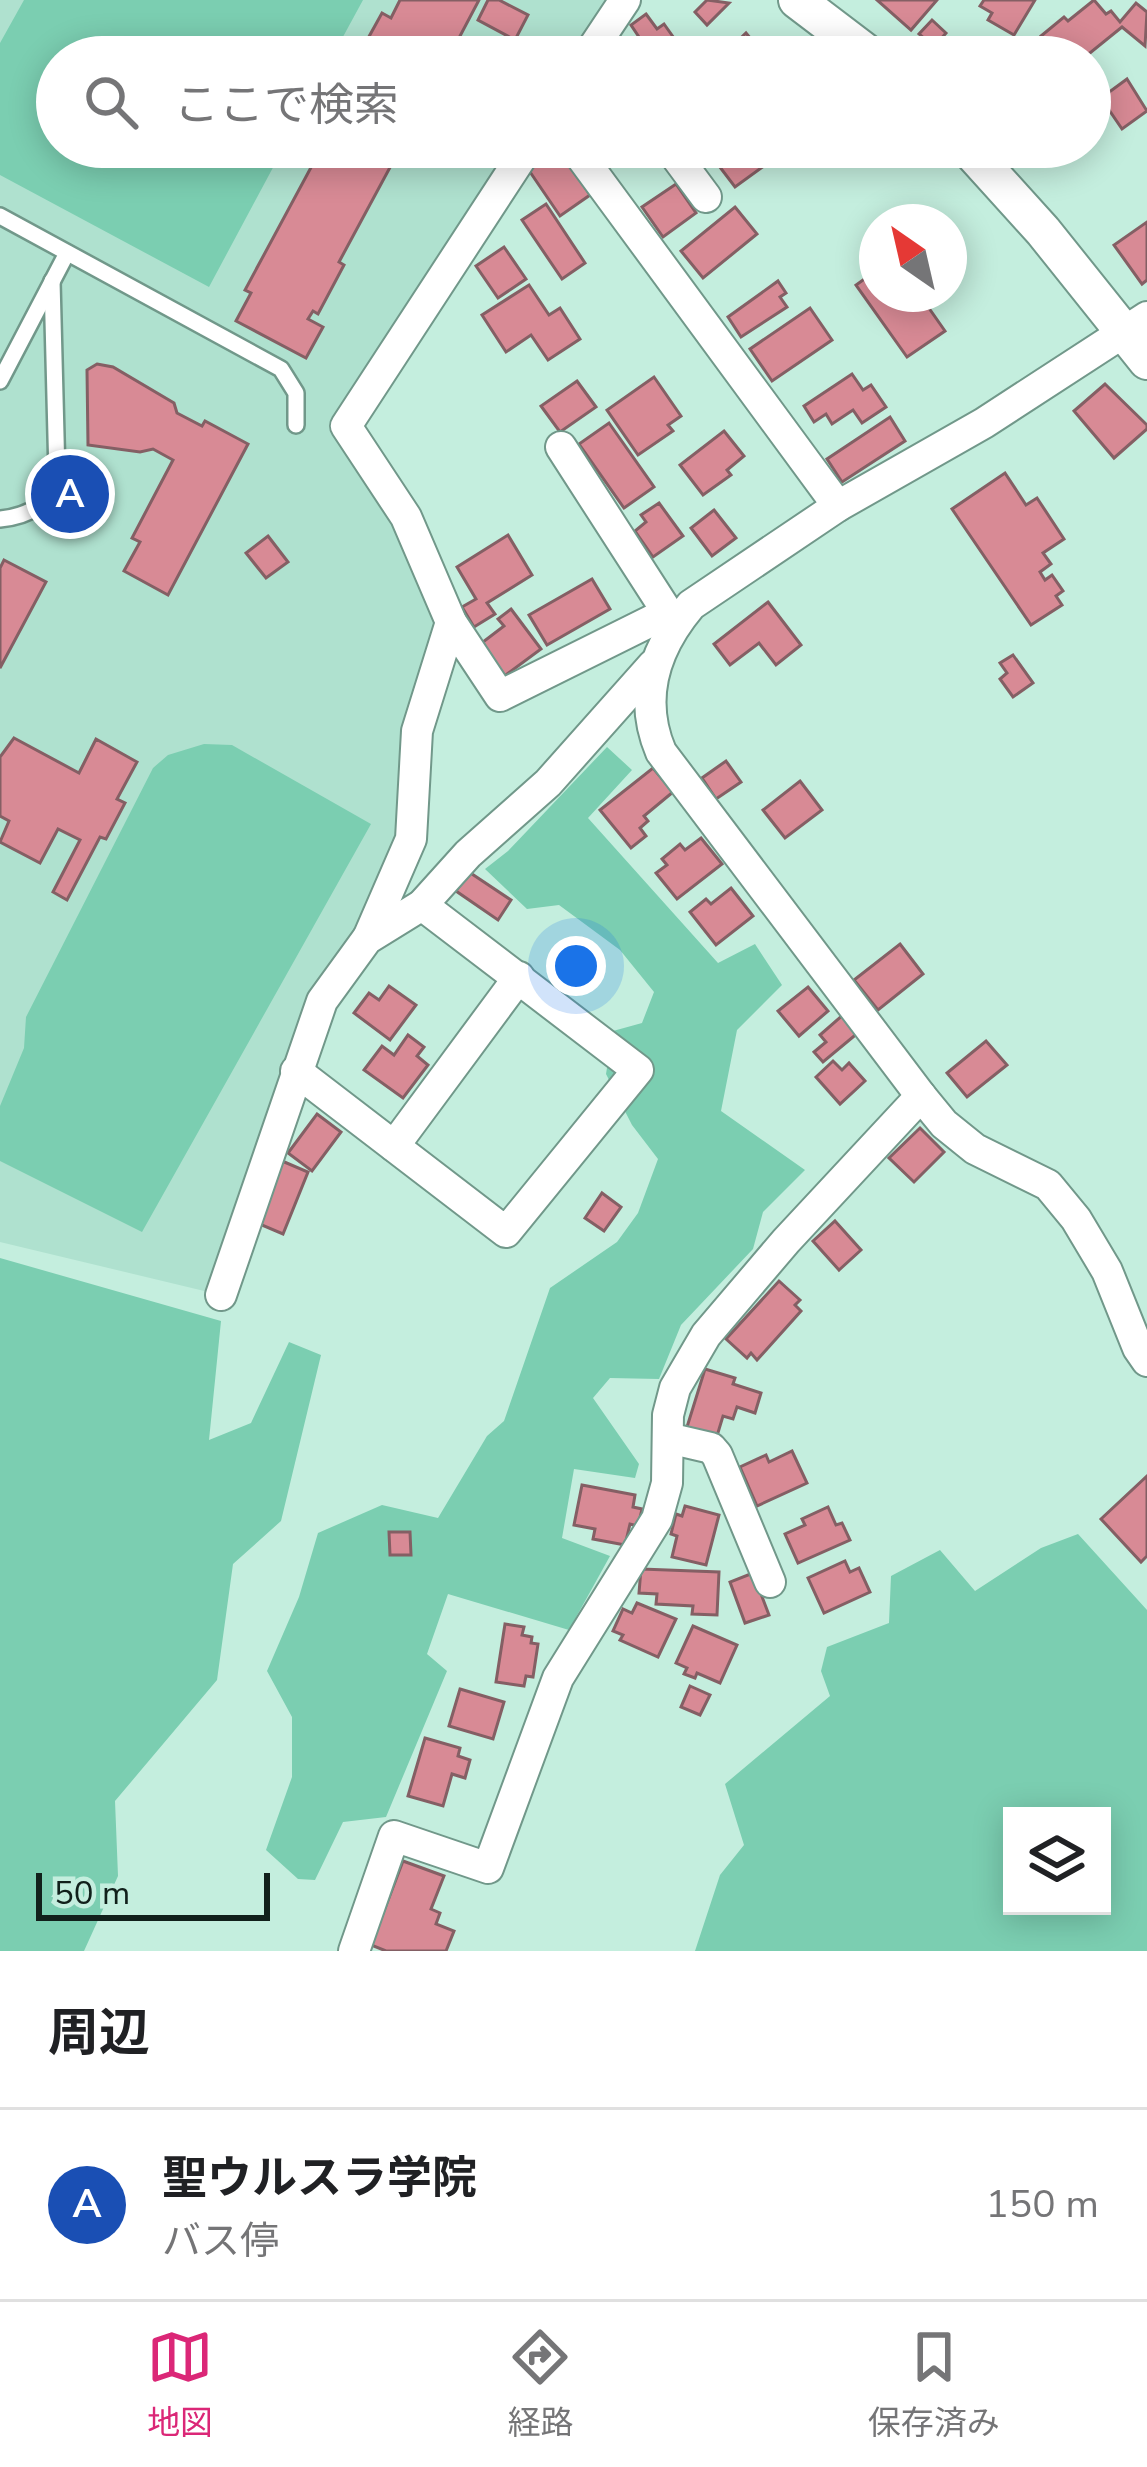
<!DOCTYPE html>
<html lang="ja">
<head>
<meta charset="utf-8">
<style>
	:root { --surface:#fff; --page:#f2f2f2; --text:#202124; --muted:#757577; --line:#e0e0e0; --accent:#db2777 }
	body { margin:0; font-family:"Nunito Sans","Noto Sans JP",sans-serif; background:var(--page); color:var(--text) }
	.controls { position:absolute; right:36px; bottom:36px; display:grid; overflow:hidden; border-radius:0px; box-shadow:0 6px 30px #0003 }
	.controls button { width:108px; height:108px; display:grid; place-items:center; padding:0; border:0; border-bottom:3px solid var(--line); background:var(--surface); color:var(--text); font:60px sans-serif }
	.compass { position:absolute; left:859px; top:204px; width:108px; height:108px; border-radius:50%; background:var(--surface); box-shadow:0 6px 30px #0003; rotate:326deg }
	.scale { position:absolute; left:36px; bottom:30px; width:234px; box-sizing:border-box; padding-left:12px; border:6px solid #11201b; border-top:0; font-size:33px; line-height:42px; white-space:nowrap; color:#11201b; -webkit-text-stroke:9px #c4eede; paint-order:stroke }
	.you { position:absolute; left:576px; top:966px; width:42px; height:42px; margin:-30px; border:9px solid #fff; border-radius:50%; background:#1a73e8; box-shadow:0 0 0 18px #1a73e833 }
	.badge { display:grid; place-items:center; width:78px; height:78px; border-radius:50%; background:var(--accent); color:#fff; font-size:39px; font-weight:700 }
	.pin { position:absolute; translate:-50% -50%; border:6px solid #fff; box-shadow:0 3px 12px #0006 }
	.list { margin:0; padding:0; list-style:none }
	h2 { display:flex; justify-content:space-between; align-items:center; height:156px; margin:0; padding:0 48px; font-size:51px }
	h2 small { font-size:39px; font-weight:400; color:var(--muted) }
	.list li { display:grid; grid-template-columns:78px 1fr auto; gap:36px; align-items:center; box-sizing:border-box; height:192px; padding:0 48px; border-top:3px solid var(--line) }
	.list b { display:block; font-size:45px; white-space:nowrap }
	.list p { margin:0; font-size:39px; white-space:nowrap; color:var(--muted) }
	.list em { font-size:39px; font-style:normal; color:var(--muted) }
	.icon { flex:none; width:66px; height:66px; fill:none; stroke:currentColor; stroke-width:2; stroke-linecap:round; stroke-linejoin:round }
	.map { position:relative; flex:none; width:1147px; height:1951px; overflow:hidden }
	.search { position:absolute; background:var(--surface); box-shadow:0 6px 30px #0003; left:36px; right:36px; top:36px; height:132px; display:flex; align-items:center; gap:30px; box-sizing:border-box; padding:0 42px; border-radius:66px; color:var(--muted); font-size:45px }
	.sheet { height:348px; background:var(--surface) }
	nav { display:flex; justify-content:space-around; align-items:center; box-sizing:border-box; height:168px; border-top:3px solid var(--line); background:var(--surface); font-size:33px; color:var(--muted) }
	nav a { display:grid; justify-items:center; gap:6px }
	nav .on { color:var(--accent) }
	.map>svg:first-child { display:block }
	.built { fill:#afe1cf }
	.green { fill:#7bceb1; fill-rule:evenodd }
	.building { fill:#d88a95; stroke:#845f64; stroke-width:3 }
	.lines { fill:none; stroke-linecap:round; stroke-linejoin:round }
	.service-casing { stroke:#71988a; stroke-width:20 }
	.minor-casing { stroke:#71988a; stroke-width:34 }
	.tertiary-casing { stroke:#71988a; stroke-width:40 }
	.service { stroke:#fff; stroke-width:15 }
	.minor { stroke:#fff; stroke-width:30 }
	.tertiary { stroke:#fff; stroke-width:36 }
</style>
</head>
<body>
<div class="map">
<svg width="1147" height="1951" viewBox="0 0 1147 1951">
	<rect width="100%" height="100%" fill="#c4eede"/>
	<!-- built -->
	<polygon class="built" points="0,0 625,0 587,57 57,57 57,147 528,147 346,425 451,622 411,839 322,1001 221,1295 0,1242"/>
	<!-- green -->
	<g class="green">
		<polygon points="24,0 363,0 332,57 57,57 57,147 284,147 209,287 0,175 0,43"/>
		<polygon points="204,744 232,745 371,824 142,1232 0,1161 0,1106 24,1048 26,1017 153,768 168,755"/>
		<polygon points="607,747 632,770 588,818 718,963 755,944 782,985 737,1030 721,1111 805,1170 763,1212 753,1249 681,1325 659,1379 610,1378 593,1398 639,1464 635,1478 574,1469 562,1538 610,1556 569,1630 448,1594 427,1654 447,1671 386,1817 343,1822 315,1880 298,1879 266,1850 292,1777 292,1717 267,1671 299,1597 318,1533 382,1505 438,1518 487,1436 504,1421 550,1288 617,1242 638,1213 658,1159 632,1125 606,1074 613,1031 642,1023 654,992 620,950 559,905 527,909 485,869 508,851"/>
		<polygon points="0,1258 221,1321 209,1440 251,1423 289,1342 321,1355 281,1521 233,1564 217,1680 115,1801 118,1876 84,1951 0,1951"/>
		<path d="M1078 1534 1147 1610V1951H695L720 1875 744 1845 725 1784 830 1696 821 1671 827 1647 889 1623 891 1576 940 1550 975 1591 1041 1548ZM1012 1816H1102V1906H1012Z"/>
	</g>
	<!-- building -->
	<g class="building">
		<polygon points="400,0 479,0 449,57 370,57 375,47 366,42 382,13 391,18"/>
		<polygon points="488,0 499,0 528,15 515,40 478,20"/>
		<polygon points="707,0 729,3 707,25 695,12"/>
		<polygon points="877,0 937,0 911,30"/>
		<polygon points="984,0 1035,0 1014,35 988,20 992,13 980,6"/>
		<polygon points="1094,0 1106,14 1111,11 1120,22 1136,3 1147,12 1145,46 1122,27 1085,57 1058,57 1041,36 1064,17 1068,21"/>
		<polygon points="646,14 657,29 664,24 686,55 622,57 621,54 641,40 631,25"/>
		<polygon points="932,20 946,33 934,47 919,34"/>
		<polygon points="746,33 766,57 721,57"/>
		<polygon points="1127,79 1147,111 1122,129 1101,98"/>
		<polygon points="322,147 401,147 339,262 344,265 318,314 313,311 308,319 323,327 306,358 236,321 251,293 245,290"/>
		<polygon points="728,147 767,147 775,158 735,187 713,158"/>
		<polygon points="559,148 590,195 560,216 528,169"/>
		<polygon points="676,184 696,213 663,237 642,207"/>
		<polygon points="546,204 585,263 562,279 522,220"/>
		<polygon points="735,207 757,234 703,278 681,251"/>
		<polygon points="1147,222 1147,280 1142,284 1114,245"/>
		<polygon points="504,247 526,279 498,298 476,266"/>
		<polygon points="877,270 877,294 919,294 945,331 907,357 856,285"/>
		<polygon points="778,281 786,293 780,297 787,307 741,337 728,317"/>
		<polygon points="529,285 549,315 560,308 580,339 548,360 531,335 506,352 482,315"/>
		<polygon points="810,308 832,340 772,381 750,349"/>
		<polygon points="97,364 113,367 174,403 177,413 202,426 205,421 248,444 168,595 124,571 140,542 132,538 173,460 153,449 140,452 88,445 87,370"/>
		<polygon points="852,374 863,390 871,385 886,407 862,423 853,410 832,424 826,414 814,422 804,406"/>
		<polygon points="654,377 681,416 668,425 673,431 638,455 607,410"/>
		<polygon points="577,381 596,407 560,432 541,406"/>
		<polygon points="1105,384 1147,425 1147,429 1114,458 1074,411"/>
		<polygon points="890,417 905,441 842,482 827,459"/>
		<polygon points="609,423 654,487 624,508 579,444"/>
		<polygon points="724,431 744,456 727,470 731,475 703,495 680,465"/>
		<polygon points="1005,473 1026,505 1037,498 1064,539 1043,553 1051,564 1040,572 1045,580 1052,575 1063,591 1056,596 1062,605 1031,625 952,509"/>
		<polygon points="659,503 683,536 653,557 635,531 646,522 641,515"/>
		<polygon points="714,510 736,538 712,556 691,528"/>
		<polygon points="508,535 532,575 487,603 495,614 474,627 462,607 476,599 457,567"/>
		<polygon points="268,536 288,562 266,578 246,553"/>
		<polygon points="4,560 46,582 0,668 0,568"/>
		<polygon points="592,579 610,609 547,645 529,615"/>
		<polygon points="768,602 801,645 776,665 759,643 730,665 714,644"/>
		<polygon points="511,609 541,649 503,677 479,645 504,626 498,619"/>
		<polygon points="1013,655 1033,683 1013,697 1000,679 1007,673 1000,663"/>
		<polygon points="14,738 79,773 96,739 137,762 117,799 125,803 106,839 100,837 67,900 53,892 80,840 58,829 40,863 0,842 9,821 0,816 0,757"/>
		<polygon points="726,761 741,782 716,799 702,778"/>
		<polygon points="653,768 673,792 644,816 648,821 640,828 646,836 631,848 600,810"/>
		<polygon points="800,781 822,810 785,838 763,810"/>
		<polygon points="701,838 722,864 677,899 656,873 667,865 662,859 680,844 685,850"/>
		<polygon points="469,872 511,900 498,920 456,891"/>
		<polygon points="731,888 753,916 716,945 690,912 706,899 711,904"/>
		<polygon points="900,944 923,974 878,1010 854,980"/>
		<polygon points="389,986 416,1005 390,1040 354,1013 369,993 379,1000"/>
		<polygon points="808,987 828,1011 799,1036 778,1011"/>
		<polygon points="844,1014 859,1032 823,1062 814,1052 826,1042 820,1035"/>
		<polygon points="408,1035 424,1047 417,1056 428,1065 403,1098 364,1070 382,1046 394,1055"/>
		<polygon points="986,1041 1007,1065 967,1097 947,1073"/>
		<polygon points="833,1061 842,1070 849,1063 865,1081 840,1104 816,1077"/>
		<polygon points="317,1114 341,1132 312,1171 288,1153"/>
		<polygon points="920,1128 944,1152 914,1182 889,1158"/>
		<polygon points="282,1161 308,1172 283,1234 257,1223"/>
		<polygon points="602,1193 621,1207 604,1231 585,1218"/>
		<polygon points="835,1221 861,1250 839,1270 813,1241"/>
		<polygon points="779,1281 800,1300 795,1305 801,1311 757,1360 751,1353 747,1358 726,1339"/>
		<polygon points="705,1369 735,1378 733,1384 761,1393 755,1413 737,1407 733,1419 723,1416 717,1436 687,1427"/>
		<polygon points="792,1451 807,1483 757,1506 740,1467 766,1455 769,1462"/>
		<polygon points="1147,1476 1147,1556 1141,1562 1101,1519"/>
		<polygon points="582,1485 635,1495 633,1507 642,1509 638,1526 630,1524 625,1545 593,1539 595,1529 574,1525"/>
		<polygon points="685,1506 719,1515 706,1565 672,1557 677,1536 671,1534 676,1514 682,1516"/>
		<polygon points="828,1507 836,1525 842,1523 850,1540 798,1563 785,1534 805,1525 802,1519"/>
		<polygon points="389,1532 410,1532 411,1555 390,1555"/>
		<polygon points="845,1561 850,1572 859,1568 870,1592 824,1613 808,1578"/>
		<polygon points="641,1569 719,1572 717,1615 692,1614 693,1606 656,1604 657,1594 639,1593"/>
		<polygon points="753,1573 769,1615 745,1623 730,1582"/>
		<polygon points="637,1603 676,1619 658,1657 620,1640 623,1635 613,1631 623,1609 632,1613"/>
		<polygon points="505,1624 524,1627 522,1635 532,1637 531,1643 538,1644 533,1677 526,1676 524,1686 496,1682"/>
		<polygon points="693,1626 737,1645 720,1683 697,1673 695,1678 684,1674 687,1668 676,1663"/>
		<polygon points="690,1686 710,1695 700,1715 681,1707"/>
		<polygon points="460,1689 504,1702 493,1739 449,1726"/>
		<polygon points="425,1738 460,1748 458,1756 470,1760 465,1778 452,1774 443,1806 408,1796"/>
		<polygon points="403,1861 444,1876 431,1909 440,1913 436,1924 454,1931 446,1951 386,1951 371,1945"/>
	</g>
	<g class="lines">
		<defs>
			<g id="service">
				<polyline points="0,216 281,369 296,393 296,425"/>
				<polyline points="0,381 67,253"/>
				<path d="M0 519C31 516 48 504 57 475L52 281"/>
			</g>
			<g id="minor">
				<polyline points="587,57 625,0"/>
				<polyline points="528,147 346,426 406,517 451,622 500,696 665,614"/>
				<polyline points="574,147 838,506"/>
				<polyline points="669,147 706,197"/>
				<path d="M1147 317 984 423 838 506 691 605C654 649 638 698 661 752L921 1096 944 1124 975 1149 1048 1185 1076 1219 1107 1271 1138 1348 1147 1361"/>
				<polyline points="561,447 675,624"/>
				<polyline points="368,938 411,839 417,731 451,622"/>
				<polyline points="296,1071 506,1232 638,1070 422,905"/>
				<polyline points="394,1146 519,977"/>
				<polyline points="221,1295 322,1001 367,939 422,905 468,854 548,783 653,665"/>
				<polyline points="668,1438 711,1448 717,1455 770,1582"/>
				<polyline points="354,1951 394,1836 488,1868 558,1678 657,1519 667,1483 668,1415 675,1388 706,1335 786,1241 921,1096"/>
			</g>
			<g id="tertiary">
				<polyline points="797,0 872,57"/>
				<polyline points="967,147 1043,231 1147,361"/>
			</g>
		</defs>
		<!-- service casing -->
		<use href="#service" class="service-casing"/>
		<!-- minor casing -->
		<use href="#minor" class="minor-casing"/>
		<!-- tertiary casing -->
		<use href="#tertiary" class="tertiary-casing"/>
		<!-- service -->
		<use href="#service" class="service"/>
		<!-- minor -->
		<use href="#minor" class="minor"/>
		<!-- tertiary -->
		<use href="#tertiary" class="tertiary"/>
	</g>
</svg>
<div class="controls">
<button><svg class="icon" aria-label="layers" viewBox="0 0 24 24"><path d="M12 4l9 5-9 5-9-5zM3 14l9 5 9-5"/></svg></button>
</div>
<svg class="compass" viewBox="-18 -18 36 36"><path d="M0-13l5 13h-10z" fill="#e53935"/><path d="M0 13l5-13h-10z" fill="#757577"/></svg>
<div class="scale">50 m</div>
<div class="you"></div>
<div class="pin badge" style="left:70px;top:494px;background:#1a4fb4">A</div>
<div class="search"><svg class="icon" aria-label="search" viewBox="0 0 24 24"><circle cx="10" cy="10" r="6"/><path d="M15 15l6 6"/></svg>ここで検索</div>
</div>
<section class="sheet">
<h2>周辺<small></small></h2>
<ul class="list">
<li><span class="badge" style="background:#1a4fb4">A</span><div><b>聖ウルスラ学院</b><p>バス停</p></div><em>150 m</em></li>
</ul>
</section>
<nav>
<a class="on"><svg class="icon" aria-label="map" viewBox="0 0 24 24"><path d="M3 6l6-2 6 2 6-2v14l-6 2-6-2-6 2zM9 4v14M15 6v14"/></svg>地図</a>
<a><svg class="icon" aria-label="directions" viewBox="0 0 24 24"><path d="M12 3l9 9-9 9-9-9zM9 14v-3h6M13 9l2 2-2 2"/></svg>経路</a>
<a><svg class="icon" aria-label="saved" viewBox="0 0 24 24"><path d="M7 4h10v16l-5-4-5 4z"/></svg>保存済み</a>
</nav>
</body>
</html>
